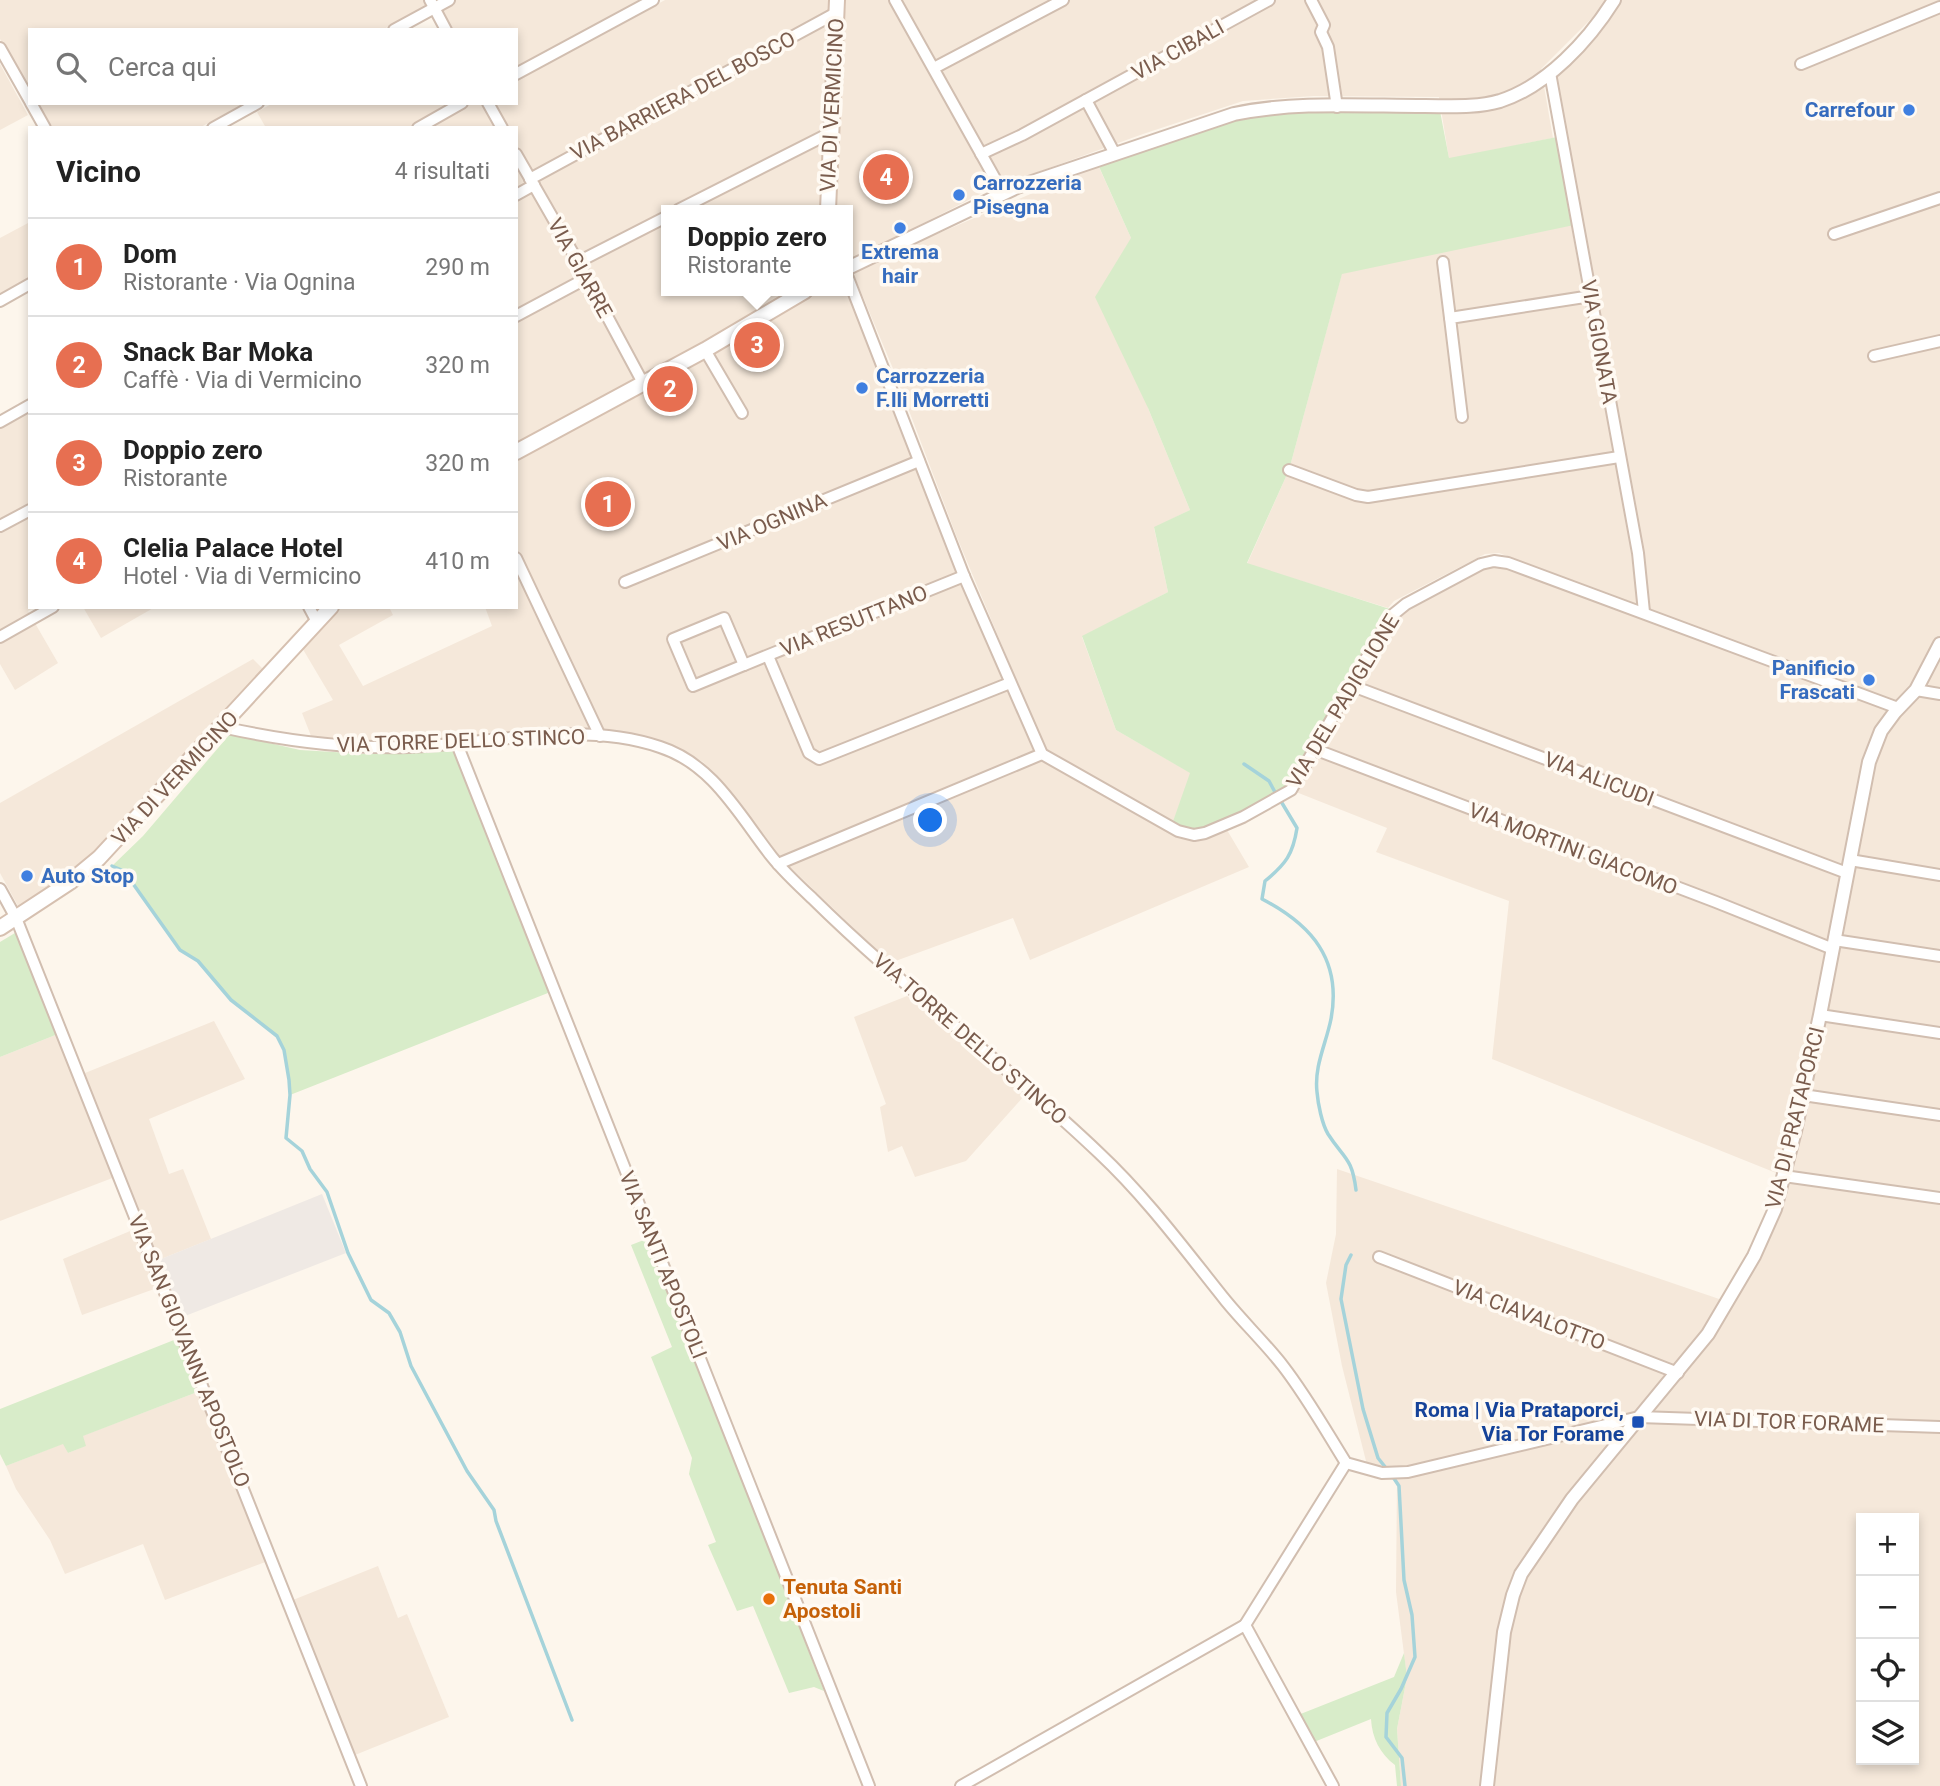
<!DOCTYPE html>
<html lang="it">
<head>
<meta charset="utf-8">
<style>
	:root { --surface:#fff; --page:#f6f6f6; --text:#222; --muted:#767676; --line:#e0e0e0; --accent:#e76f51 }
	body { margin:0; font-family:Roboto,sans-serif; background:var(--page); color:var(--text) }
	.controls { position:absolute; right:21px; bottom:21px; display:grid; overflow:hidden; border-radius:0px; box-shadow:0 4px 10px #0003 }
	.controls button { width:63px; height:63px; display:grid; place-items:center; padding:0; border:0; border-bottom:2px solid var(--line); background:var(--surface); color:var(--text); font:35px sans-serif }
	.you { position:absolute; left:931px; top:821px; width:24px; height:24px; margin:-18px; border:5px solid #fff; border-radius:50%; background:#1a73e8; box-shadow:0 0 0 10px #1a73e833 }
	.badge { display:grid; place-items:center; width:46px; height:46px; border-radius:50%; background:var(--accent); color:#fff; font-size:23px; font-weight:700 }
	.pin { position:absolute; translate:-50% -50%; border:4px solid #fff; box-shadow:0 2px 7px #0006 }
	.popup { position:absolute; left:661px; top:205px; width:192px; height:91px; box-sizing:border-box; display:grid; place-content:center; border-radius:0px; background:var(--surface); filter:drop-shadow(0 2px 5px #0005); font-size:23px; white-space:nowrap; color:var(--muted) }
	.popup b { font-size:26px; color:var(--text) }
	.popup::after { content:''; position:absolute; left:50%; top:100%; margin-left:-14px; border:14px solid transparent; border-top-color:var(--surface) }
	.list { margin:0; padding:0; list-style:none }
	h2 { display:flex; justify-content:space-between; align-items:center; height:91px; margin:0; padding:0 28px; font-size:30px }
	h2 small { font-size:23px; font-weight:400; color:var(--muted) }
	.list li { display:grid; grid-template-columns:46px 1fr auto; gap:21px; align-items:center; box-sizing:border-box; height:98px; padding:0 28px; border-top:2px solid var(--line) }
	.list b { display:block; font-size:26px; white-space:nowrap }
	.list p { margin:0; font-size:23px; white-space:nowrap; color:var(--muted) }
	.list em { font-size:23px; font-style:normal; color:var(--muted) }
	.icon { flex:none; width:38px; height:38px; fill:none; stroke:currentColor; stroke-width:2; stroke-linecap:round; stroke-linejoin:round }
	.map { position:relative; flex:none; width:1940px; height:1786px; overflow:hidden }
	.search { position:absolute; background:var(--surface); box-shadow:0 4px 10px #0003; left:28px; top:28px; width:490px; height:77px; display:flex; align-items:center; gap:18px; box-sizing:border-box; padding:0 24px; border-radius:0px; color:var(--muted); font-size:26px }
	.panel { position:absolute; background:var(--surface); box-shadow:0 4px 10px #0003; left:28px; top:126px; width:490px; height:483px; border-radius:0px }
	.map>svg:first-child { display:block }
	.residential { fill:#f5e8da; fill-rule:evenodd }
	.industrial { fill:#efe9e4 }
	.green { fill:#d8ecc9 }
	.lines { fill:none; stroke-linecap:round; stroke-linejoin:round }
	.stream { stroke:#a5d3da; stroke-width:3.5 }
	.minor-casing { stroke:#d1beb0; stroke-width:14 }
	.tertiary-casing { stroke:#d1beb0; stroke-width:16 }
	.secondary-casing { stroke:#d6c0b0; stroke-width:18 }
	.minor { stroke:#fff; stroke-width:10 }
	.tertiary { stroke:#fff; stroke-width:12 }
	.secondary { stroke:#fff; stroke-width:14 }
	.shop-dot { fill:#3f7fe0; stroke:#fffaf3; stroke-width:2.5 }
	.transit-dot { fill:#1a4fb4; stroke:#fffaf3; stroke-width:2.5 }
	.food-dot { fill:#e8710a; stroke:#fffaf3; stroke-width:2.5 }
	.labels { text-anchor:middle; stroke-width:7; stroke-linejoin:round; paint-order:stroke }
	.street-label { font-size:21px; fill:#7a5c4d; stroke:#fffaf3 }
	.shop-label { font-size:21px; font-weight:bold; fill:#366cbe; stroke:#fffaf3; text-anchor:start }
	.transit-label { font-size:21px; font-weight:bold; fill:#164399; stroke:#fffaf3; text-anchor:end }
	.food-label { font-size:21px; font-weight:bold; fill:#c56008; stroke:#fffaf3; text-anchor:start }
</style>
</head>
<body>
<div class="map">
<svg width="1940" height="1786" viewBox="0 0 1940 1786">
	<rect width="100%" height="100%" fill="#fdf6ec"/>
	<!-- residential -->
	<g class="residential">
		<polygon points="0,0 424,0 427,6 382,30 30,30 30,93 0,39"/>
		<polygon points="436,0 644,0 516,68 516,30 453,30"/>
		<polygon points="665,0 831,0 821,210 666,210 666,291 795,291 645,377 516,143 516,128 508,128 494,103 516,103 516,81"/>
		<polygon points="846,0 1607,0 1603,7 1541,69 1553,138 1449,159 1439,97 1314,96 1243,101 1143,134 988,190 848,262 848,210 835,210 836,131"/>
		<path d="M1614 0H1940V1786H1401L1397 1729 1407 1677 1396 1592 1397 1480 1378 1479 1367 1465 1342 1366 1326 1283 1336 1234 1337 1169 1728 1302 1784 1176 1492 1059 1509 901 1376 852 1387 828 1291 790 1390 617 1489 562 1643 612 1550 73ZM1861 1518H1914V1760H1861Z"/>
		<polygon points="0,64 28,115 0,130"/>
		<polygon points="36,103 245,103 199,128 49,128"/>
		<polygon points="273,103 482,103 496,128 266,128 257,112"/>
		<polygon points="516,162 637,380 516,444"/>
		<polygon points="1098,165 1131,238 1148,408 1190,510 1154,528 1168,592 1082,637 1116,730 1191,773 1173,822 1045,749 956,535 894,371 853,273 895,252"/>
		<polygon points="30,222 30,278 0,295 0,238"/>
		<polygon points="1571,225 1629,536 1637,604 1499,553 1485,554 1394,601 1388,608 1247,564 1289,470 1342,273"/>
		<polygon points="813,291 848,291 962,586 1036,751 779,859 703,762 686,752 601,731 516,547 516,459"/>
		<polygon points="30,412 30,607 34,607 28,611 58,663 15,690 0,664 0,428"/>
		<polygon points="516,568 594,733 454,741 313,741 302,713 333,700 301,646 337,607 389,607 393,615 339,645 363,686 492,626 485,607 516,607"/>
		<polygon points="83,607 155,607 101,638"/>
		<polygon points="253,659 264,670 113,832 81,865 18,906 0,873 0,803"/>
		<polygon points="1042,760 1181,839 1209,838 1227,830 1249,867 1030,960 1013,918 890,963 789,866"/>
		<polygon points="907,996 1025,1095 966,1161 915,1177 902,1146 888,1152 880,1107 886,1104 854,1017"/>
		<polygon points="214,1021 245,1079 149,1119 169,1174 183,1169 211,1239 156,1261 85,1073"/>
		<polygon points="58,1034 115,1177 0,1221 0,1057"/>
		<polygon points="135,1229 157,1288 82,1315 63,1259"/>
		<polygon points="200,1391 268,1561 165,1600 143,1544 65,1574 50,1540 16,1489 6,1466 64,1443 68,1453 85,1446 82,1436"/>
		<polygon points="378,1566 398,1618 407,1614 449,1717 355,1755 293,1600"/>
	</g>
	<!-- industrial -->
	<polygon class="industrial" points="322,1194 346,1253 180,1318 156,1261"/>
	<!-- green -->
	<g class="green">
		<polygon points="1439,106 1449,158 1562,136 1579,224 1342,274 1289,470 1247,563 1396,611 1297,782 1201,834 1171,827 1190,773 1116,730 1082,636 1168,592 1154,527 1190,510 1148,408 1095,297 1131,238 1096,160 1234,114"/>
		<polygon points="230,734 300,750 367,754 456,747 553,991 290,1095 284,1050 277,1036 231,1000 198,961 180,950 124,871 112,866 143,836"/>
		<polygon points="15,933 58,1034 0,1057 0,942"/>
		<polygon points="649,1238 824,1691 814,1687 789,1693 753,1606 737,1611 708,1545 716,1542 689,1474 692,1458 651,1357 672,1347 631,1245"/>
		<polygon points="179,1338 200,1391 83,1436 86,1446 68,1453 63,1444 6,1466 0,1454 0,1409"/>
		<path d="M1404 1653 1407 1677 1397 1729 1401 1786H1397L1395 1765C1380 1754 1372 1738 1371 1719L1314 1742 1298 1715 1394 1677Z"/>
	</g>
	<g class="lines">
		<!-- stream -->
		<g class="stream">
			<polyline points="1244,764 1269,781 1276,794"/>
			<path d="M1282 803 1297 828C1293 854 1286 864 1265 881L1262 899C1312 925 1342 960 1331 1019 1326 1044 1314 1066 1317 1092 1318 1104 1322 1124 1328 1134 1344 1159 1352 1157 1356 1190"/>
			<polyline points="112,866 124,871 180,950 198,961 231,1000 277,1036 284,1050 289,1080 290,1095 286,1138 302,1151 310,1169 327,1192 348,1253 371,1300 389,1313 400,1332 411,1366 467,1471 494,1510 496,1521 572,1720"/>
			<polyline points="1351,1255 1346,1265 1341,1299 1363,1409 1378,1458 1386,1468"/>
			<polyline points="1393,1477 1399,1486 1404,1580 1412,1615 1415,1657 1401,1689 1387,1713 1386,1737 1402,1758 1405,1786"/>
		</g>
		<defs>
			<g id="minor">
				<polyline points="430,0 446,30"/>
				<polyline points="895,0 1003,193"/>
				<polyline points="1311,0 1324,25 1321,32 1328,47 1337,107"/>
				<polyline points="394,30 449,0"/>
				<polyline points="0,48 30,101"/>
				<polyline points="1801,64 1940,7"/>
				<polyline points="934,68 1063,0"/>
				<polyline points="1550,73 1638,553 1644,612"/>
				<polyline points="516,74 653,0"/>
				<polyline points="1086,100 1115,154"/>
				<polyline points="31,103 45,128"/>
				<polyline points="488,103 502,128"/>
				<polyline points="213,128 258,103"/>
				<polyline points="418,128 462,103"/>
				<polyline points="516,154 578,262 643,383"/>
				<polyline points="981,154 1022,135 1269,0"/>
				<polyline points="530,179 836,13"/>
				<polyline points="516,195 534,185"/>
				<polyline points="678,210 830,133"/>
				<polyline points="1834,234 1940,198"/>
				<polyline points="578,262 666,217"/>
				<polyline points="1443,262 1450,318"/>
				<polyline points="848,278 964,576 1042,754 1178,831 1194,835 1205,833 1243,817 1291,790 1390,617 1406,604 1481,564 1494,561 1508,563 1898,708"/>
				<polyline points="0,301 30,284"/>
				<polyline points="516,316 587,278"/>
				<polyline points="705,350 742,413"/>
				<polyline points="1874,356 1940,341"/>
				<polyline points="1462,417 1450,318 1591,296"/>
				<polyline points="0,422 30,405"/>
				<polyline points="1289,470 1356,495 1368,497 1619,457"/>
				<polyline points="0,526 30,510"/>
				<polyline points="516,558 600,736"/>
				<polyline points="625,582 919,461"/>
				<polyline points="309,607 317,622"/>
				<polygon points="724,618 744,665 693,686 673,639"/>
				<polyline points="0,637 53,607"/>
				<polyline points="768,656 809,753 819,759 1010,683"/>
				<polyline points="744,665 964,576"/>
				<polyline points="1350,685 1847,873"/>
				<polyline points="1916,690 1940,694"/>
				<path d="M222 727C285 741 344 749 409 747 491 744 580 720 660 747 713 764 739 815 772 857 784 872 798 885 812 898 903 988 1006 1064 1099 1153 1147 1198 1185 1250 1226 1301 1244 1323 1265 1343 1283 1366 1307 1397 1326 1431 1346 1463L1382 1473 1408 1472 1639 1417 1940 1427"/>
				<polyline points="457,744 869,1786"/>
				<polyline points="1314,749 1716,902 1833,949"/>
				<polyline points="1850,860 1940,875"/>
				<polyline points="778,864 1042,754"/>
				<polyline points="0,889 16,918 361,1786"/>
				<polyline points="1834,940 1940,956"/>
				<polyline points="1820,1015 1940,1033"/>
				<polyline points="1803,1095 1940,1115"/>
				<polyline points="1784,1176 1940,1198"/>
				<polyline points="1379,1257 1678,1373"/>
				<polyline points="1245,1625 1333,1786"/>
				<polyline points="961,1786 1245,1625 1346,1463"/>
			</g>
			<g id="tertiary">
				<path d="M848 268 1017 187 1234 114C1296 101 1362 106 1425 106 1450 106 1476 108 1500 101 1547 86 1589 40 1614 0"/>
				<polyline points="1487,1786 1504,1632 1513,1595 1521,1574 1572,1499 1708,1334 1754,1256 1775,1209 1795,1131 1820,1015 1869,762 1881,731 1895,712 1916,690 1940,644"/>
			</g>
			<g id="secondary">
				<polyline points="828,210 837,0"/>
				<polyline points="516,452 705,350 805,291"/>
				<polyline points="0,928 70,882 99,858 331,607"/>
			</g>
		</defs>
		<!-- minor casing -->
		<use href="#minor" class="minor-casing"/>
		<!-- tertiary casing -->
		<use href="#tertiary" class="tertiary-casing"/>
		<!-- secondary casing -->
		<use href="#secondary" class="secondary-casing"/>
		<!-- minor -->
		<use href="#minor" class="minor"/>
		<!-- tertiary -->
		<use href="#tertiary" class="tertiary"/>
		<!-- secondary -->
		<use href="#secondary" class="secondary"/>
	</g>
	<!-- markers -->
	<g class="shop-dot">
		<circle cx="1909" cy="110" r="7"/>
		<circle cx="959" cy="195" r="7"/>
		<circle cx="900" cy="228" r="7"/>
		<circle cx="862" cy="388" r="7"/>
		<circle cx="1869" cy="680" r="7"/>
		<circle cx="27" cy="876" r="7"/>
	</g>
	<rect class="transit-dot" x="1631" y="1415" width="14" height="14" rx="3.5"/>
	<circle class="food-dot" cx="769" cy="1599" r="7"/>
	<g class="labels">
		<!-- street labels -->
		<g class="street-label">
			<text transform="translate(1178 50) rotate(-29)" y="7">VIA CIBALI</text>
			<text transform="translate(683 96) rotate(-28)" y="7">VIA BARRIERA DEL BOSCO</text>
			<text transform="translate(832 105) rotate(-87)" y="7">VIA DI VERMICINO</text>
			<text transform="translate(580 268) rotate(61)" y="7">VIA GIARRE</text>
			<text transform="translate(1599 342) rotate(80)" y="7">VIA GIONATA</text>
			<text transform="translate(772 522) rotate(-23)" y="7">VIA OGNINA</text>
			<text transform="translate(854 621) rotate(-22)" y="7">VIA RESUTTANO</text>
			<text transform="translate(1343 701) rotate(-59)" y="7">VIA DEL PADIGLIONE</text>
			<text transform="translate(461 741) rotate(-2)" y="7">VIA TORRE DELLO STINCO</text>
			<text transform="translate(175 778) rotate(-47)" y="7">VIA DI VERMICINO</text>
			<text transform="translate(1599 779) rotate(21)" y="7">VIA ALICUDI</text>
			<text transform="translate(1573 849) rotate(21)" y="7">VIA MORTINI GIACOMO</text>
			<text transform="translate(970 1039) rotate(41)" y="7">VIA TORRE DELLO STINCO</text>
			<text transform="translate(1795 1118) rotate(-76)" y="7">VIA DI PRATAPORCI</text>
			<text transform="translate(663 1265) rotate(68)" y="7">VIA SANTI APOSTOLI</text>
			<text transform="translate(1529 1315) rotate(21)" y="7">VIA CIAVALOTTO</text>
			<text transform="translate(189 1351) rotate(68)" y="7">VIA SAN GIOVANNI APOSTOLO</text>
			<text transform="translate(1789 1422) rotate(2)" y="7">VIA DI TOR FORAME</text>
		</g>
		<!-- shop labels -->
		<g class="shop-label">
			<text x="1895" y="117" text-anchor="end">Carrefour</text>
			<text x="973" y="190">Carrozzeria<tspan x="973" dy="24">Pisegna</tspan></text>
			<text x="900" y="259" text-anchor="middle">Extrema<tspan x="900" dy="24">hair</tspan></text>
			<text x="876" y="383">Carrozzeria<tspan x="876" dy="24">F.lli Morretti</tspan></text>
			<text x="1855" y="675" text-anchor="end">Panificio<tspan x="1855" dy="24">Frascati</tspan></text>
			<text x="41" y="883">Auto Stop</text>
		</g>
		<!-- transit labels -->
		<g class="transit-label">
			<text x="1624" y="1417">Roma | Via Prataporci,<tspan x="1624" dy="24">Via Tor Forame</tspan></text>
		</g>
		<!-- food labels -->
		<g class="food-label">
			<text x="783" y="1594">Tenuta Santi<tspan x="783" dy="24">Apostoli</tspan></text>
		</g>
	</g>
</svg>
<div class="controls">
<button>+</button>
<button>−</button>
<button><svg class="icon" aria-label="locate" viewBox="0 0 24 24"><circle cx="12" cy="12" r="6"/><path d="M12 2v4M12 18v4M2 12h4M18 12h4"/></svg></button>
<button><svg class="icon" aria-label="layers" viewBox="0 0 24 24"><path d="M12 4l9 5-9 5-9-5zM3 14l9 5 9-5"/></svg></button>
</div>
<div class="you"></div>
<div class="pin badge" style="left:608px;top:504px">1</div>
<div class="pin badge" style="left:670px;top:389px">2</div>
<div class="pin badge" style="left:757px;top:345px">3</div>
<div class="popup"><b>Doppio zero</b>Ristorante</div>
<div class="pin badge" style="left:886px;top:177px">4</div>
<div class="search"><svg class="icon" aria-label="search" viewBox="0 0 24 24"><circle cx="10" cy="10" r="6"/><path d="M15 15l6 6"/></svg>Cerca qui</div>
<section class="panel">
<h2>Vicino<small>4 risultati</small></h2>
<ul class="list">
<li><span class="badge">1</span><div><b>Dom</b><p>Ristorante · Via Ognina</p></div><em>290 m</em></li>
<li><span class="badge">2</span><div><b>Snack Bar Moka</b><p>Caffè · Via di Vermicino</p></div><em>320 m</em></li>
<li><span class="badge">3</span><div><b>Doppio zero</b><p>Ristorante</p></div><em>320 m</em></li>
<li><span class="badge">4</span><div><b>Clelia Palace Hotel</b><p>Hotel · Via di Vermicino</p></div><em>410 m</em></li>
</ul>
</section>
</div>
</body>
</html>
